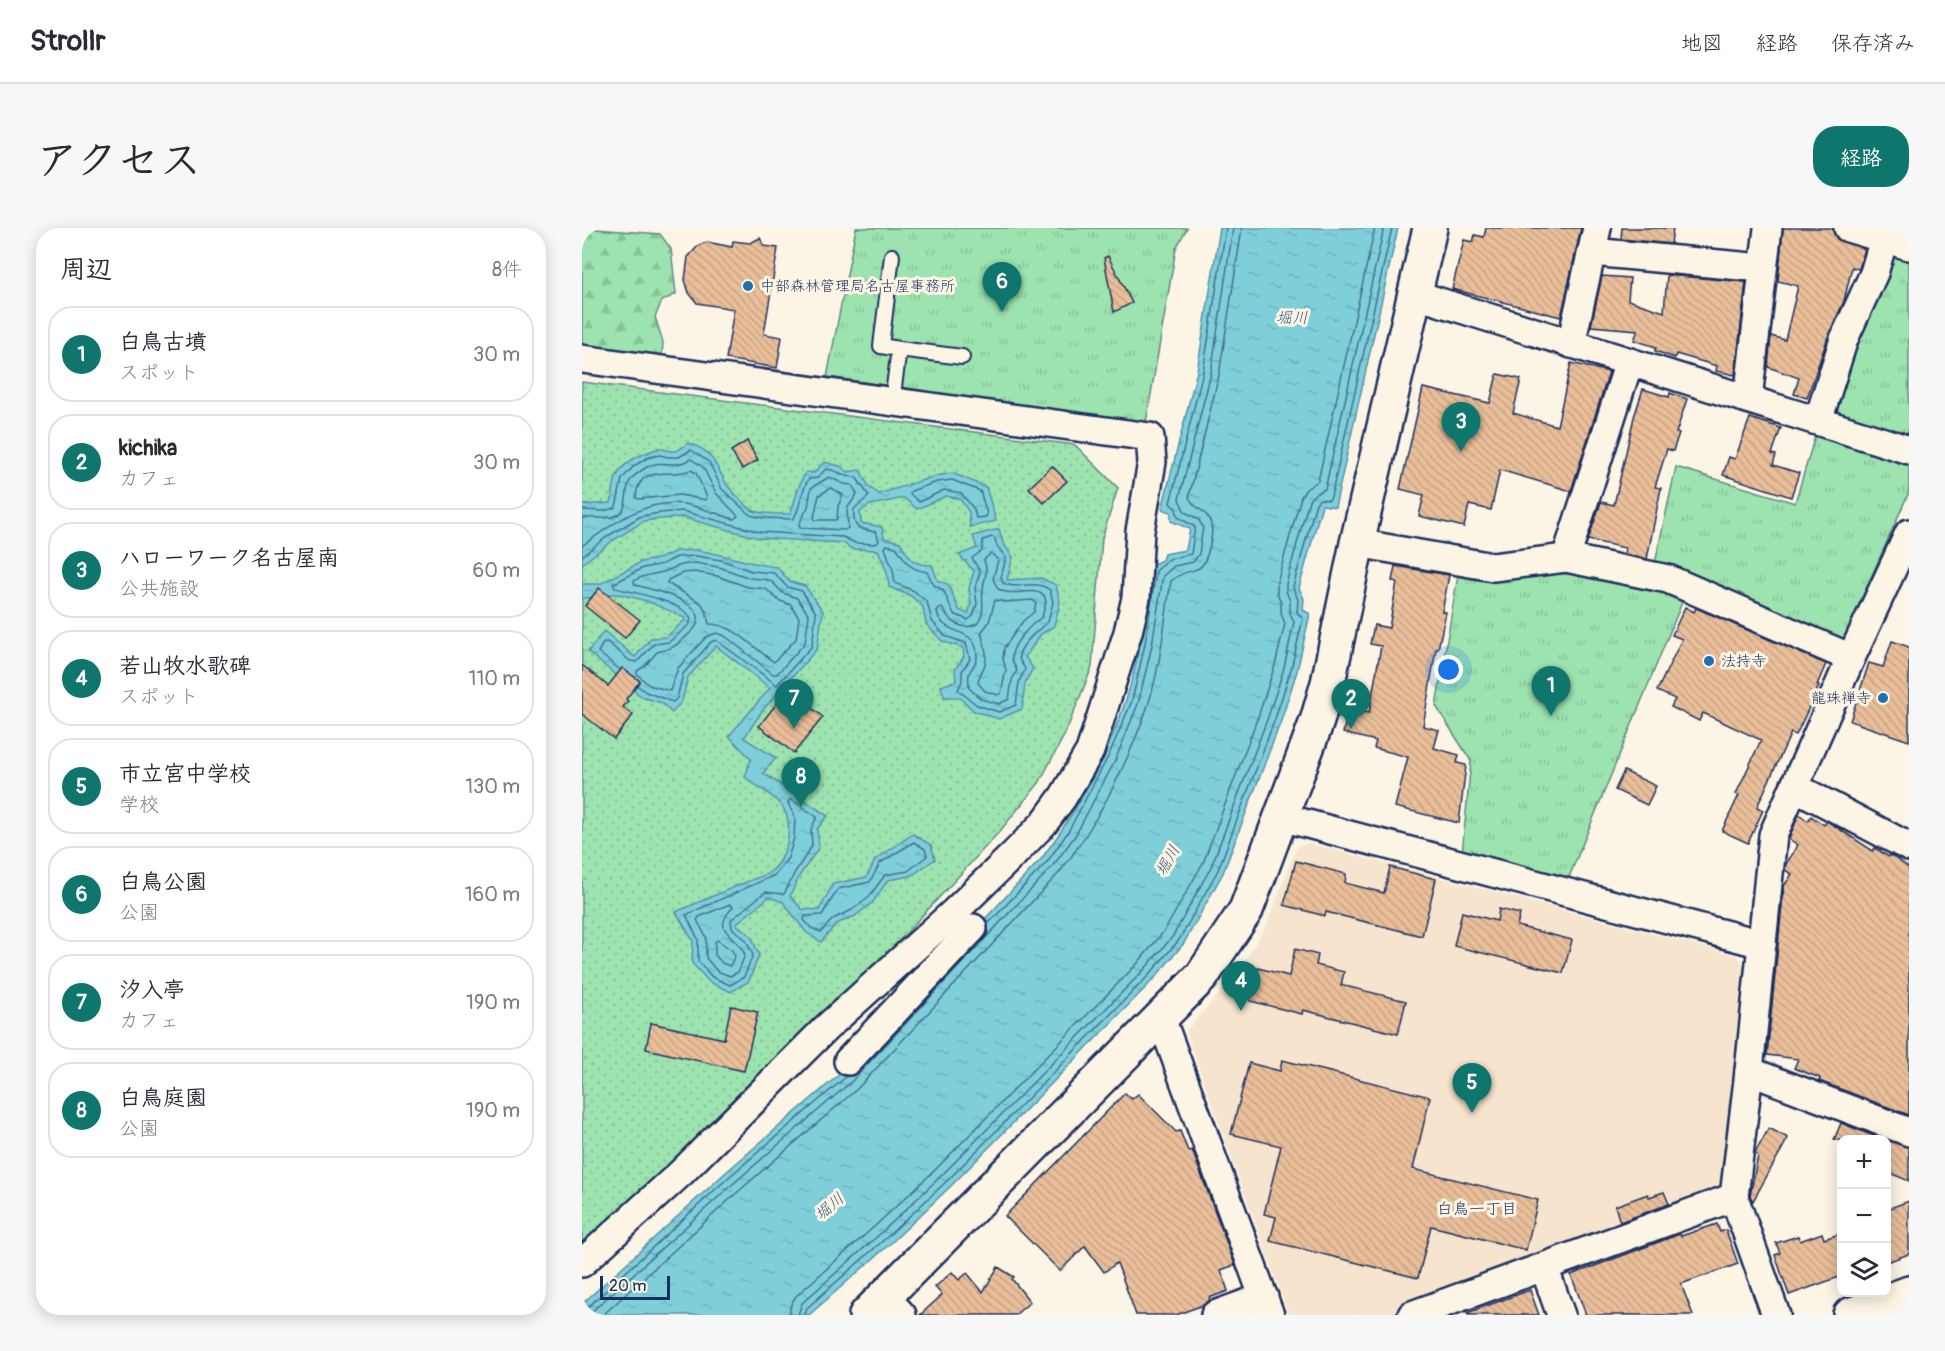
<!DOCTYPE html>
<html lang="ja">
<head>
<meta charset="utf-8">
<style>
	:root { --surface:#fff; --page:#f7f7f7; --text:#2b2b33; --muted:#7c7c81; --line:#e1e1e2; --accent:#0f766e }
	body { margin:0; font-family:Pangolin,"Klee One",sans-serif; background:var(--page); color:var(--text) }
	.controls { position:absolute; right:18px; bottom:18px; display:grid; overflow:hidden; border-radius:12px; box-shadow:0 3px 15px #0003 }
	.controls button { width:54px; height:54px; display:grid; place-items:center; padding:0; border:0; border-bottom:2px solid var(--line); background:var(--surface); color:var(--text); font:30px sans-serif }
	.scale { position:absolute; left:18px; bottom:15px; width:70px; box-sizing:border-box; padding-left:6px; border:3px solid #1b2f5e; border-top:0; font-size:16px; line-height:21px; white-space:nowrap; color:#1b2f5e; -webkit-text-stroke:4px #fcf5e5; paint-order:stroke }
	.you { position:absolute; left:867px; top:442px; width:21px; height:21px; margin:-15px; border:4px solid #fff; border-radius:50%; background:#1a73e8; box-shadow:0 0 0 9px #1a73e833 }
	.badge { display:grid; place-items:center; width:39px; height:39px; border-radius:50%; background:var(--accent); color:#fff; font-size:20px; font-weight:700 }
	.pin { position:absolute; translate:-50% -50px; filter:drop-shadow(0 2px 3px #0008) }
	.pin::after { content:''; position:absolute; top:32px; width:21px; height:18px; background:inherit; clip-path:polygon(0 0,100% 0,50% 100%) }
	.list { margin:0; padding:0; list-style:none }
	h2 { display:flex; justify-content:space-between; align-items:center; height:78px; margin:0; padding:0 24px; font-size:26px }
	h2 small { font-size:20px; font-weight:400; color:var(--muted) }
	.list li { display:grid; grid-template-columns:39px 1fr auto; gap:18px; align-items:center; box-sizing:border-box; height:96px; margin:0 12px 12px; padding:0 12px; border:2px solid var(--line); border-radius:24px }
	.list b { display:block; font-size:22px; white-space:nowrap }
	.list p { margin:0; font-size:20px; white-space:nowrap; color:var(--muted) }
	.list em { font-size:20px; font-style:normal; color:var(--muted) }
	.icon { flex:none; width:33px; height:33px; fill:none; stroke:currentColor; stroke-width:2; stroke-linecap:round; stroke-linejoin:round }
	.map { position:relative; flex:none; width:1327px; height:1087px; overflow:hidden; border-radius:24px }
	header { display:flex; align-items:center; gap:36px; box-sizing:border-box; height:84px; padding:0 30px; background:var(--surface); border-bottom:2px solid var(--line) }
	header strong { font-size:28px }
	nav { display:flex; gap:33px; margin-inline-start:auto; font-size:21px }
	.intro { display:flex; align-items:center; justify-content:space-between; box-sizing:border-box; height:144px; padding:0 36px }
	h1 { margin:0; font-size:42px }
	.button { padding:15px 27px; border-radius:24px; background:var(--accent); color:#fff; font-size:21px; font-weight:700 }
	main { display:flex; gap:36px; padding:0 36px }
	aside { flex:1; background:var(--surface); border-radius:24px; box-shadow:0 3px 15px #0003 }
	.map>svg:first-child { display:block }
	.built { fill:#f6e4ce }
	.forest { fill:url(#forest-firs); stroke:#5c8986; stroke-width:1.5 }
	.park { fill:url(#park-tufts); stroke:#5c8986; stroke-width:1.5 }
	.garden { fill:url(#garden-dots); stroke:#5c8986; stroke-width:1.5 }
	.water { fill:url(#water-ripples); stroke:#578fa9; stroke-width:1.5 }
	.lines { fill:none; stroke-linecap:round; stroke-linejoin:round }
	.shore { stroke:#436f90; stroke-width:1.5 }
	.building { fill:url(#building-back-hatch); stroke:#1b2f5e; stroke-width:1.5 }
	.lane-casing { stroke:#1b2f5e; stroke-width:18 }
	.street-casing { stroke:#1b2f5e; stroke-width:32 }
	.secondary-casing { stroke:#1b2f5e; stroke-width:38 }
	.lane { stroke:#fcf5e5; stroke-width:14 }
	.street { stroke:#fcf5e5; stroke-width:27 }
	.secondary { stroke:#fcf5e5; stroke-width:33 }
	.poi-dot { fill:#1f6fb2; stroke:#fcf5e5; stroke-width:2 }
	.labels { text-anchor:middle; stroke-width:6; stroke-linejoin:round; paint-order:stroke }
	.poi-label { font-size:15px; fill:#1b2f5e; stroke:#fcf5e5; text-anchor:start }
	.water-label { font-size:16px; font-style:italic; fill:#34577d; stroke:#fcf5e5 }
	.neighbourhood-label { font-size:16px; fill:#1b2f5e; stroke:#fcf5e5 }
</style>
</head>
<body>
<header>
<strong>Strollr</strong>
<nav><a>地図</a><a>経路</a><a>保存済み</a></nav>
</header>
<div class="intro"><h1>アクセス</h1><a class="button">経路</a></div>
<main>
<aside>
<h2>周辺<small>8件</small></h2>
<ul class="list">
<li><span class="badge">1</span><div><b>白鳥古墳</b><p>スポット</p></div><em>30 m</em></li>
<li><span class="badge">2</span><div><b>kichika</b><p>カフェ</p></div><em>30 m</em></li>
<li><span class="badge">3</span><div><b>ハローワーク名古屋南</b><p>公共施設</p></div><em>60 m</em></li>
<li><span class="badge">4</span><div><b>若山牧水歌碑</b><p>スポット</p></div><em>110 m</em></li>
<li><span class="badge">5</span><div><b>市立宮中学校</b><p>学校</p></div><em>130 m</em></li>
<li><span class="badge">6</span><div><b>白鳥公園</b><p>公園</p></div><em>160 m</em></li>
<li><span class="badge">7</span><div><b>汐入亭</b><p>カフェ</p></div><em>190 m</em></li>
<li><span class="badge">8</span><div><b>白鳥庭園</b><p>公園</p></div><em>190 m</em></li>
</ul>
</aside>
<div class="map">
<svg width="1327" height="1087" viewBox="0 0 1327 1087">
	<defs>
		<pattern id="forest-firs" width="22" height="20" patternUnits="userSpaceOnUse" patternTransform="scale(1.5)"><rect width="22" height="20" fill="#9de3af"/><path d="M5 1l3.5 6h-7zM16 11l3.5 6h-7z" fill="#87c399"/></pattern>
		<pattern id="park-tufts" width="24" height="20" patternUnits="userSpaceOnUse" patternTransform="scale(1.5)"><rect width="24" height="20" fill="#9de3af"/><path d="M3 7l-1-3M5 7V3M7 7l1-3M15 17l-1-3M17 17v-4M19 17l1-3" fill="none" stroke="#87c399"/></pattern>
		<pattern id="garden-dots" width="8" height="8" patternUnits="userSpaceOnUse" patternTransform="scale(1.5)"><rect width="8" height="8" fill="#9de3af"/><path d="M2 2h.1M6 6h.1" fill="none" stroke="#87c399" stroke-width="1.8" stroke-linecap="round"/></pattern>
		<pattern id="water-ripples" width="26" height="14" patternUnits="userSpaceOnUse" patternTransform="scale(1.5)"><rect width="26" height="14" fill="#7fcfdb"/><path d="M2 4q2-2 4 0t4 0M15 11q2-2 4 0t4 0" fill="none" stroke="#6db2be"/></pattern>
		<pattern id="building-back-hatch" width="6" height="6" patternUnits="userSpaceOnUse" patternTransform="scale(1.5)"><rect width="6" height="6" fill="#e9be99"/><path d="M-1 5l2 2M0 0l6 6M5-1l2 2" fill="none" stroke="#c7a486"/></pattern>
	</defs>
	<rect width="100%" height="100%" fill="#fcf5e5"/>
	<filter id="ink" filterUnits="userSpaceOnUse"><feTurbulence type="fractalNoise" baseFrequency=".0167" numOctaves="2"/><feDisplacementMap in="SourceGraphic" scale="12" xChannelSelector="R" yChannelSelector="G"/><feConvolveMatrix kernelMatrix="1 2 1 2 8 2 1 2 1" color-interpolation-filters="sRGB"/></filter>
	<g filter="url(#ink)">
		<!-- built -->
		<polygon class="built" points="726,615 1155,728 1162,737 1139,963 1134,968 809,1087 707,1087 605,807 605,802 638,765 666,728 685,696 715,619"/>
		<!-- forest -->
		<polygon class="forest" points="0,0 78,6 89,21 94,66 80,73 73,89 81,114 80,127 0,117"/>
		<!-- park -->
		<g class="park">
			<polygon points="274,0 605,0 594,20 564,195 245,149"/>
			<polygon points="1327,24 1327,208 1254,185 1249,175 1305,26"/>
			<polygon points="1233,208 1327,238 1327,264 1262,410 1252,414 1072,340 1094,239 1213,275"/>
			<polygon points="983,337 1103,367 985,654 880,626 889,533 854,478 877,341"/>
		</g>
		<!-- garden -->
		<polygon class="garden" points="0,154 493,217 536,260 520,310 510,439 483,506 457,555 418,603 229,809 85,940 0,1014"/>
		<!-- water -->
		<g class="water">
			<path d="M638 0H816L753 279 740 277 717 360 722 371 721 382 728 386 715 443 699 493 641 645 602 715 572 751 370 957 309 1015 227 1087H0V1076L143 945 259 845 460 630C495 583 525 528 544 472 558 429 562 382 569 337L580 332 582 326 604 322 608 301 589 293V284L580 281 615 143Z"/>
			<path d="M106 215C130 222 133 236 144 255 149 263 162 276 170 282 179 287 197 286 208 286 215 270 214 259 224 244L232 245 242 234 258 238 266 244 278 242 287 259 297 266 354 248 370 245 404 259 414 293 388 299 387 284 378 271 364 268 335 281 322 270 288 277 278 284 279 295 300 299 302 310 318 314C328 329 329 337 350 337L356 353 366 356 377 382 386 386 389 376 387 360 392 343 377 327 395 320 391 308 417 301 421 315 431 329 425 352 459 350 474 357 478 374 472 398 459 406 443 429 451 440 443 455 440 481 417 491 392 483 377 469H362L359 458 374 453 373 441 382 429 381 420 360 413 344 396 341 379 329 368 307 359 305 344 296 322 270 321 261 315 177 310 99 289 79 291 62 293 30 313 0 336V277L29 275C31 267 31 258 34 250 40 233 62 225 78 220 91 225 96 224 106 215Z"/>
			<path d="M114 322C142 326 167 336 195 339L208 354 223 358 241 383 235 421 180 483 162 510 194 530 181 545 246 588 235 601 237 619 218 647 208 668 220 681 237 682 251 656 285 649 293 632 331 606 349 617 353 631 329 648 306 652 291 674 273 688 254 696 239 714 224 704 201 674 187 669 154 696 169 708 177 727 167 753 149 764 127 754 110 735 111 713 94 684C117 674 140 664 162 655 170 651 181 649 188 644 206 631 213 594 199 577 189 565 174 559 163 549L169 531 147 508 188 460 134 418 106 449 100 473 90 485 80 475 60 469 6 424 22 403 53 429 69 410 84 409 104 391C86 381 53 367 33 366 21 365 12 371 0 370V356H18L59 334 79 330 94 323Z"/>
		</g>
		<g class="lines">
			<!-- shore -->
			<g class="shore">
				<path d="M109 242 114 245 125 269 124 272 98 267 57 271 54 270C56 234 88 251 109 242Z"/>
				<polygon points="247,249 262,256 270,257 275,266 265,281 266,300 263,302 218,300 217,296 226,279 229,260"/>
				<polygon points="370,252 398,263 405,286 404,289 394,290 392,281 379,265 362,262 337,274 328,266 329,263 355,254"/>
				<polygon points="249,260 261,267 256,278 255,291 253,292 233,292 232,289 237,267"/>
				<path d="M0 282 21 283 33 280 35 275 40 251 52 238 65 230 77 227 86 229H97L109 222 127 234 140 261 168 287 181 290 211 291C220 279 218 263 227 251L235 250 244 241C256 242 261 249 274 249L287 268 272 281C270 302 278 301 294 304L297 313 294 316 273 315 261 309 178 304 100 283 78 285 59 288 26 308 0 328"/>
				<path d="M0 290C11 289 23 292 33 288 48 283 42 266 47 255 50 248 58 243 65 239 81 230 91 242 109 231L121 239 134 265 156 288 152 291C135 286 119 279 102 276 63 270 29 297 0 318"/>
				<path d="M410 309 413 311 415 318 424 330 419 349 421 355C435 363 450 350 468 362L471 374 466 394C458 400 439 416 437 427 436 432 441 437 443 441L437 454 434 477 417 484 395 477 376 462 380 453V443L388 431 384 415 363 408 350 393 345 374 332 363 313 355 311 342 303 320 305 317 314 319C325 334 326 341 345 344L352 357 361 362 372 386 386 392 391 388 395 376 393 360 398 344 390 330 400 323 401 312Z"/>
				<path d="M409 325 416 332 411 351 416 361C431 370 448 358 462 367L464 374 460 389C450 396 430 415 430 428 429 433 432 437 435 442L430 452 427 471 417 476 399 471 387 460C387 456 386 450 387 446 389 439 395 436 395 429 396 396 360 411 355 383L357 380H360C368 393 380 405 396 395 404 383 399 374 401 361 402 348 407 347 402 332Z"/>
				<path d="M113 335 137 339 168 350 188 352 201 365 215 370 227 387 223 415 195 446H191L143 408 135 405 124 409 96 440 88 463 67 457 55 446V443L63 438 75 424C91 421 95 417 107 406 141 377 72 362 53 357L52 353C62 346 73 347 84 343 96 338 100 336 113 335Z"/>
				<path d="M113 344 135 348 166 359 184 361 196 372 209 377 217 390 214 411 192 434C171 420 153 396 127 396L124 383 119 375 85 355 86 352 100 345Z"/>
				<path d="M413 372 425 374 451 372 454 375 452 384 441 393 422 420 421 431 424 442 419 465 416 467 403 463 396 455C396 447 401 444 403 436 406 426 402 414 399 405L407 394Z"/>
				<path d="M37 441 16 424 22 414H25L48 433 55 434 72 416 87 414 107 397 109 391C102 374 51 364 33 360L31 356 61 340 81 336 95 329 114 328 139 332 170 343 192 345 205 359 220 363 234 385 230 418 195 457 134 412 129 414 101 446 95 470 91 474 64 464 56 458"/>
				<polygon points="207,572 210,572 235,589 229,601 230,618 213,644 202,666 183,664 149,692 150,700 164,712 171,727 162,749 148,757 130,749 116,733 116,711 104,687 193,647 206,630 212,610 213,590 206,575"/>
				<polygon points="332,614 343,621 345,628 326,643 303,647 286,670 270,682 251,691 239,704 229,700 222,692 223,688 240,687 256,661 288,654 298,635"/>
				<path d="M148 676 151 679C127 705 155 705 163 727L156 744 148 748 135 743 124 730V709L115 692 117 689Z"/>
				<polyline points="405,697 465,634 486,604 526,529 550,473 563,416 574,343 587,331 609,326 613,299 596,289 594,281 588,275 621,144 644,0"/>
				<polygon points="135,712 150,722 153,728 148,738 140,735 133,727 133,714"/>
				<polyline points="0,1080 7,1078 147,949 265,848"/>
				<polyline points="6,1087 152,955 269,854 470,639 493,608 533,533 556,476 570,417 581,348 592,338 611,334 617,326 621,299 616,291 603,284 597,271 629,145 651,0"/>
				<path d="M21 1087 158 962 275 861 477 645C513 600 546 535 565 480 579 439 582 395 589 353 612 333 620 356 629 312 630 304 631 297 626 289 619 279 613 282 607 269L637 147 660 0"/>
				<polyline points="207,1087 209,1076 214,1068 293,998 354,941 555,736 583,702 621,635 677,486 693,437 703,396 699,385 699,374 695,365 695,354 719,269 724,261 736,253 793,0"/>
				<polyline points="216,1087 220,1075 299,1005 360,947 562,742 591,708 629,639 686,489 702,440 712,394 708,385 708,373 704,363 704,356 727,272 733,266 743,261 802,0"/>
				<polyline points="223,1087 225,1080 304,1010 366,952 567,747 597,712 636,642 693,491 709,441 721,391 715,384 716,372 711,359 734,275 738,271 747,272 749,269 810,0"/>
			</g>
		</g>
		<!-- building -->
		<g class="building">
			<polygon points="904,0 999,0 979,89 870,61 882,12 891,14 893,7 902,9"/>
			<polygon points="1040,0 1091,0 1089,16 1039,11"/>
			<polygon points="1201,0 1251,0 1255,11 1283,21 1277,41 1270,39 1262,73 1247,106 1225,170 1212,166 1217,150 1186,139 1189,108 1203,112 1216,58 1196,53"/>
			<polygon points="178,10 182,18 196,20 182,106 200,109 195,140 144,131 152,81 115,75 107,65 103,52 106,29 117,17 125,14 150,19 151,13 168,15"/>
			<polygon points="526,28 550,75 532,84 522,30"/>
			<polygon points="1085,47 1164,54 1153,147 1134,143 1135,138 1094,126 1093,130 1073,123 1074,119 1052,112 1056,102 1009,98 1020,48 1048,50 1046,72 1082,84"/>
			<polygon points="989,135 1027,144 989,263 918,242 909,282 887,277 882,299 837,288 842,267 818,261 841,160 908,175 915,146 939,151 931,185 975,198"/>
			<polygon points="1061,161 1087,169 1088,165 1105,171 1094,205 1097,205 1091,223 1085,221 1073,259 1079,260 1065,331 1042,326 1043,320 1006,312 1019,274 1032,277 1052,189"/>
			<polygon points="1168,190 1199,200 1190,226 1194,227 1191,237 1217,245 1209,269 1141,247 1147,229 1153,231"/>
			<polygon points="165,213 176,232 160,241 149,223"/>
			<polygon points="470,238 485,253 462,275 447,260"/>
			<polygon points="813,338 867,347 860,384 864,384 856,421 854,421 841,498 857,502 852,520 877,527 875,535 884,537 877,595 813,579 826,529 792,520 794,513 761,505 767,480 787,485 799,418 788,416 792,397 807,400 815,354 810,353"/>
			<polygon points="17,360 58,392 43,410 3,378"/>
			<polygon points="1103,379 1112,384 1114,380 1244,436 1235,457 1237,458 1214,507 1209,505 1175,579 1181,582 1166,615 1140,603 1157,567 1154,566 1179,512 1121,485 1117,493 1089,479 1093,471 1075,463 1100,411 1090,407"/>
			<polygon points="1310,413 1327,419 1327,513 1268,493 1287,435 1301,439"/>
			<polygon points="0,437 26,458 40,440 58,453 44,471 46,473 41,479 51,487 32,511 0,486"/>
			<polygon points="206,461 241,489 212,525 177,498"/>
			<polygon points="1042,543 1074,558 1065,577 1033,562"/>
			<polygon points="1217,586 1226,593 1229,588 1242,597 1245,593 1291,623 1293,620 1307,629 1308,627 1327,640 1327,887 1237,853 1238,850 1212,840 1216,831 1185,827 1202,658 1210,646 1203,642 1204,636 1216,617 1207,611"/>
			<polygon points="714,633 764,646 763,655 802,665 808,639 854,651 840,708 744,684 743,688 702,677"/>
			<polygon points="917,681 938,686 935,698 990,712 981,745 872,718 880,684 915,693"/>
			<polygon points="713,721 736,727 734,737 762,744 759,757 824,773 816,806 721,782 720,786 668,773 676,740 707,748"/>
			<polygon points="149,778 176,784 162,843 64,821 69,795 142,811"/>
			<polygon points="700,832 848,869 831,941 956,972 944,1022 849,998 836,1050 688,1013 694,989 682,986 699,918 649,906 667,835 698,843"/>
			<polygon points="543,865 550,871 556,866 594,904 598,903 606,923 610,922 653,1037 639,1042 646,1063 627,1070 628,1072 621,1077 594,1087 554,1087 535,1035 522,1044 503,1018 478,1043 423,988"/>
			<polygon points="1259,895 1302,912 1252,912"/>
			<polygon points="1187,900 1206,910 1171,973 1168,968 1176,928 1173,925"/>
			<polygon points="1305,912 1327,919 1327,953 1305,944"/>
			<polygon points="1082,964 1087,976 1038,994 1033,978 1066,966 1067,969"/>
			<polygon points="1327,973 1327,1026 1305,1034 1305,981"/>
			<polygon points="1135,996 1138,1004 1144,1002 1156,1036 1099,1056 1111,1087 1004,1087 989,1047 1098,1006 1099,1008"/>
			<polygon points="1240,1005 1242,1011 1260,1005 1260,1048 1207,1067 1193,1027 1198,1025 1194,1015 1216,1008 1218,1013"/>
			<polygon points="416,1039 432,1049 430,1051 448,1074 433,1087 338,1087 360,1067 353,1059 370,1044 377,1052 385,1045 401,1064"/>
			<polygon points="948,1062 957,1087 886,1087 885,1085"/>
		</g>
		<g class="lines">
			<defs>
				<g id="lane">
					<polyline points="310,28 299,118 317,121"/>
					<polyline points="310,174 317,121 380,129"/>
				</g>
				<g id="street">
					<polyline points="1266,0 1327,18"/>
					<polyline points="1010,24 1180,40"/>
					<polyline points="832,66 1327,222"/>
					<polyline points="989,116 1015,0"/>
					<polyline points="0,131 568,209 570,234 558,303 554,370 546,404 508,523 481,569 462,595 433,625 372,684 244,800 100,944 0,1035"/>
					<polyline points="1166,171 1186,0"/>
					<polyline points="1236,193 1262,111 1292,45 1302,11"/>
					<polyline points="775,315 911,339 984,330 1086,351 1269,430"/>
					<polyline points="984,330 1047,134"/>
					<polyline points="1213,559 1327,619"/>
					<polyline points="699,589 1180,716"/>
					<polyline points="579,790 688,1087"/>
					<polyline points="266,833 391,700"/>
					<polyline points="1167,843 1327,904"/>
					<polyline points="962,1039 979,1087"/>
					<polyline points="303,1068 320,1087"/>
					<polyline points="633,1087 682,1069"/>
					<polyline points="830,1087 1152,969"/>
					<polyline points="1194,1087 1152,969 1167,843 1191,607 1269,430 1327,305"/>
				</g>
				<g id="secondary">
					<polyline points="284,1087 620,748 664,682 735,493 746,455 775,315 848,0"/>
					<polyline points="1268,1087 1327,1065"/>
				</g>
			</defs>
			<!-- lane casing -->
			<use href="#lane" class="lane-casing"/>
			<!-- street casing -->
			<use href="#street" class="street-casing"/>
			<!-- secondary casing -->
			<use href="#secondary" class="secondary-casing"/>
			<!-- lane -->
			<use href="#lane" class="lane"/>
			<!-- street -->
			<use href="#street" class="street"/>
			<!-- secondary -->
			<use href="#secondary" class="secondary"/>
		</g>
	</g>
	<!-- markers -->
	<g class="poi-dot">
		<circle cx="166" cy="58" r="6"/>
		<circle cx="1127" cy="433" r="6"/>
		<circle cx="1301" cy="470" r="6"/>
	</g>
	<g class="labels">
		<!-- poi labels -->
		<g class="poi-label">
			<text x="178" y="63">中部森林管理局名古屋事務所</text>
			<text x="1139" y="438">法持寺</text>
			<text x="1289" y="475" text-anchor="end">龍珠禅寺</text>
		</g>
		<!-- water labels -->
		<g class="water-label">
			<text x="710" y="95">堀川</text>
			<text transform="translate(585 632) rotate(-61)" y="6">堀川</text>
			<text transform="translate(247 978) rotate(-41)" y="6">堀川</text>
		</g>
		<!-- neighbourhood labels -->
		<g class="neighbourhood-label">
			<text x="895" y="986">白鳥一丁目</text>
		</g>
	</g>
</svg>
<div class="controls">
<button>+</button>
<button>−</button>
<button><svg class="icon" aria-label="layers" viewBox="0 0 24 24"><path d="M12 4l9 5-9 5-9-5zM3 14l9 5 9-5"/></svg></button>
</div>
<div class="scale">20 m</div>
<div class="you"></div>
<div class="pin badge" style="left:969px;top:488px">1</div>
<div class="pin badge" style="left:769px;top:501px">2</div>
<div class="pin badge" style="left:879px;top:224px">3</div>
<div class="pin badge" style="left:659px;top:783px">4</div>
<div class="pin badge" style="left:890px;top:885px">5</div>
<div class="pin badge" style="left:420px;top:84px">6</div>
<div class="pin badge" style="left:212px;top:501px">7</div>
<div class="pin badge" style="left:219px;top:579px">8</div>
</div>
</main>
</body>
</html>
